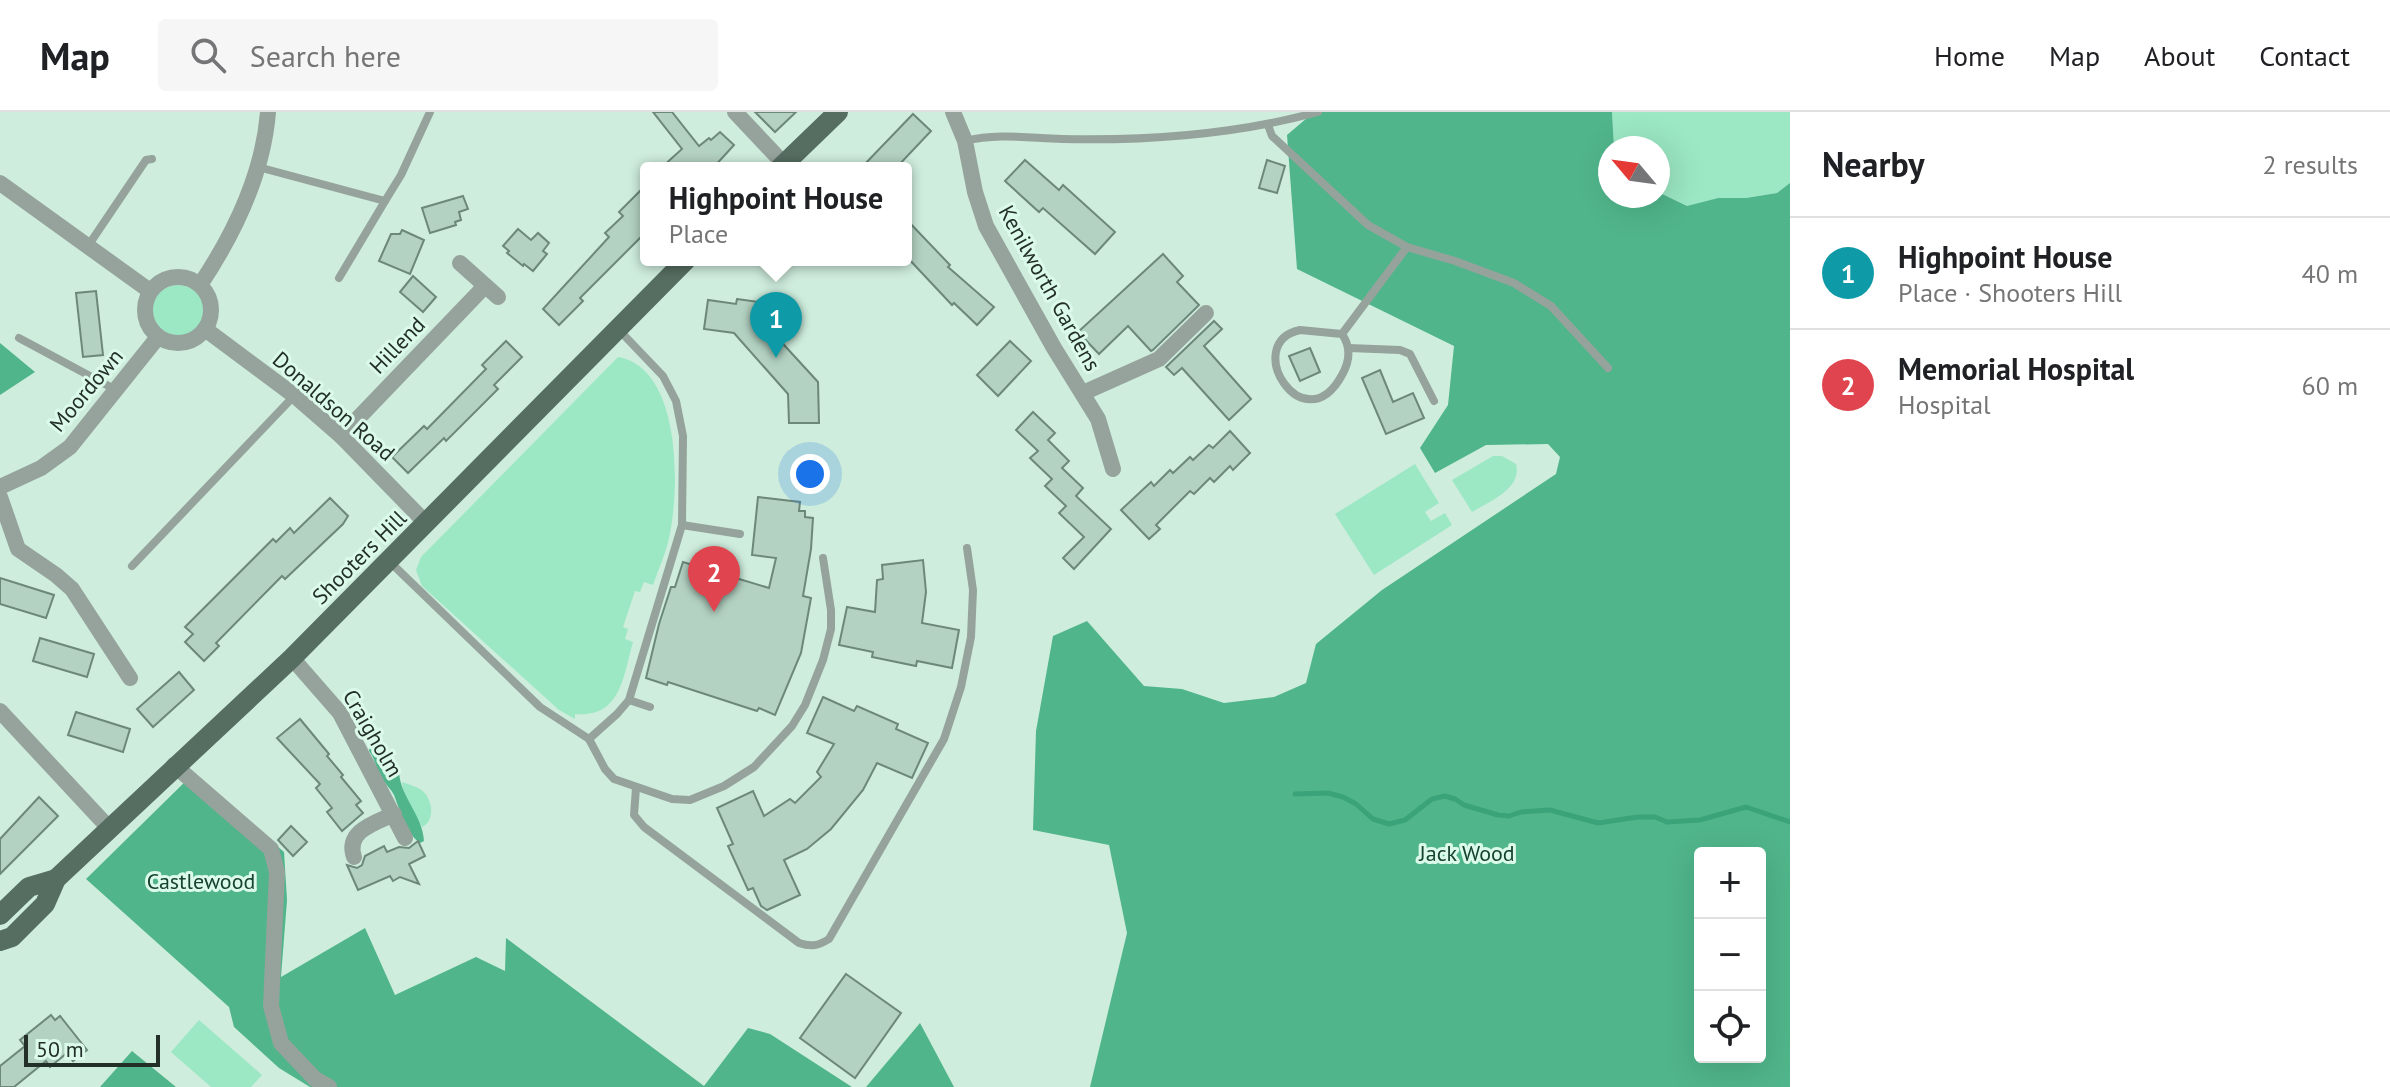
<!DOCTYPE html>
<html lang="en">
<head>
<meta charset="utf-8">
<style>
	:root { --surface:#fff; --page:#f6f6f6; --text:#202124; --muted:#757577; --line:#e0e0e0; --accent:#ae1b42 }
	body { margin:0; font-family:"PT Sans",sans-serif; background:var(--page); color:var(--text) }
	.controls { position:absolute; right:24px; bottom:24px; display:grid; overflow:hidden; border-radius:8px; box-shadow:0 8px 32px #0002 }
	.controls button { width:72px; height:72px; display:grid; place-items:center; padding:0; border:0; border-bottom:2px solid var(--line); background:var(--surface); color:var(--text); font:40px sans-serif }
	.compass { position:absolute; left:1598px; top:24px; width:72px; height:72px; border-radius:50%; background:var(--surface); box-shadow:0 8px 32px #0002; rotate:299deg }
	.scale { position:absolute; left:24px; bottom:20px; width:136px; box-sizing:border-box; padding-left:8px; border:4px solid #232f29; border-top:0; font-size:22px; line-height:28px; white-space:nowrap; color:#232f29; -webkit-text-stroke:6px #dbfaea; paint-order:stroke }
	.you { position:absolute; left:810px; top:362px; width:28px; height:28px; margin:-20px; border:6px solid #fff; border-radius:50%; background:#1a73e8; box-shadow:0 0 0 12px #1a73e833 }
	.badge { display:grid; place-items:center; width:52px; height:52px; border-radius:50%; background:var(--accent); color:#fff; font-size:26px; font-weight:700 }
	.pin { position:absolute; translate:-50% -66px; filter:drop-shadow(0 2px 4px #0008) }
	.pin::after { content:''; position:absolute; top:42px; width:28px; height:24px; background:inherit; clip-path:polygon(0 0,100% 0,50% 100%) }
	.popup { position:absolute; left:640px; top:50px; width:272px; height:104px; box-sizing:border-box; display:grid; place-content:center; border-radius:8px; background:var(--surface); filter:drop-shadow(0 2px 6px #0005); font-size:26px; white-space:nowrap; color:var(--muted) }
	.popup b { font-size:30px; color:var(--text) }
	.popup::after { content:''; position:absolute; left:50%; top:100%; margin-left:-16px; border:16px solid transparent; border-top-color:var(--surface) }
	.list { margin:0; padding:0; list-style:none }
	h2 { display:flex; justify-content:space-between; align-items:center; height:104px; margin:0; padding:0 32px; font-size:34px }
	h2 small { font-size:26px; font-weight:400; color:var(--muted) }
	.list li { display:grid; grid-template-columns:52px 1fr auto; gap:24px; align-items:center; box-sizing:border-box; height:112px; padding:0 32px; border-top:2px solid var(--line) }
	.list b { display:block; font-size:30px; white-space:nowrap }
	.list p { margin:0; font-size:26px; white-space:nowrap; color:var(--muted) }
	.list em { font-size:26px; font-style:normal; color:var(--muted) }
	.icon { flex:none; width:44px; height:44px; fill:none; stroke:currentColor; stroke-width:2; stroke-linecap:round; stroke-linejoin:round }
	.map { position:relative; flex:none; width:1790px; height:975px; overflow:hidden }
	header { display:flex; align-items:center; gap:48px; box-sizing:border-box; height:112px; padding:0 40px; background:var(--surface); border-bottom:2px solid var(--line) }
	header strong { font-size:38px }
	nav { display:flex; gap:44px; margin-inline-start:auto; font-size:28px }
	.search { width:560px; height:72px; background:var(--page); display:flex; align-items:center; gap:20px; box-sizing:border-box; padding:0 28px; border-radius:8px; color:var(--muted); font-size:30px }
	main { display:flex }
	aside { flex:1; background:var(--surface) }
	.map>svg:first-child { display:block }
	.green { fill:#9ce8c4 }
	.forest { fill:#50b58a; fill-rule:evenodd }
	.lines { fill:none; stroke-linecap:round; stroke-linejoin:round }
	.stream { stroke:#3ba379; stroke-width:5 }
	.building { fill:#b3d2c2; stroke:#6c887a; stroke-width:2 }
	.service { stroke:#96a39c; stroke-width:8 }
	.minor { stroke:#96a39c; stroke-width:16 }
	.primary { stroke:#566d61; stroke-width:20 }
	.labels { text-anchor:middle; stroke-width:6; stroke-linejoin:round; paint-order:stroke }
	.street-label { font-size:22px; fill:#232f29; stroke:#dbfaea }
	.park-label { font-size:22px; fill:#164230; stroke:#dbfaea }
</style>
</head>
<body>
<header>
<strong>Map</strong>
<div class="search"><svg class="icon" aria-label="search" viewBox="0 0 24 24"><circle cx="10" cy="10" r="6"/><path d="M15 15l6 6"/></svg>Search here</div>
<nav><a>Home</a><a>Map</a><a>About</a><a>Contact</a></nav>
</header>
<main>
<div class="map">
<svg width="1790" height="975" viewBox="0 0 1790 975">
	<rect width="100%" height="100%" fill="#ceeddd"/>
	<!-- green -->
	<g class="green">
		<polygon points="1612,0 1790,0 1790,71 1777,81 1746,86 1718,86 1687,94 1658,80 1658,36 1614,36"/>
		<circle cx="178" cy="199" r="26"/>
		<path d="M618 245C682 256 680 378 669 426 666 441 658 458 653 473L644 470 640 480 635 479 623 515 628 517 625 527 633 530C623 565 621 606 575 602V607L559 598 422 474 416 458 421 445Z"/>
		<path d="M1493 344H1502L1516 352C1522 377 1490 389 1472 400L1452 368Z"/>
		<polygon points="1415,352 1439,391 1425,400 1431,409 1445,401 1452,413 1374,463 1335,402"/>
		<path d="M402 670C408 672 415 674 420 677 433 685 436 709 422 715 415 702 403 686 402 670Z"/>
		<polygon points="199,908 262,963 251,975 211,975 171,940"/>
	</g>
	<!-- forest -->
	<g class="forest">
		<path d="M1314 0H1612L1614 36H1610V84H1658V80L1687 94 1718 86H1746L1777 81 1790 71V975H1090L1127 821 1109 733 1033 718 1036 619 1053 524 1087 509 1144 574 1182 577 1224 591 1274 585 1306 571 1316 532 1382 478 1556 362 1560 345 1548 332 1486 333 1435 361 1420 336 1448 293 1454 234 1297 157 1287 23ZM1700 741H1760V945H1700Z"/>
		<polygon points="0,231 35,260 0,283"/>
		<path d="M371 631 383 633 386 649 399 658C399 684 423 703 424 729L420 731C405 720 400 698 394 683 391 677 386 673 383 668 376 659 376 648 369 639Z"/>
		<polygon points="194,661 284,740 287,788 281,865 365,816 395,883 476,845 505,859 506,826 704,974 748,916 770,922 852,975 310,975 279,956 234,915 229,895 86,767"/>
		<polygon points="920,911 954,975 866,975"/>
		<polygon points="132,939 176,975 100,975"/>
	</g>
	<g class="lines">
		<!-- stream -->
		<polyline class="stream" points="1295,682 1328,681 1343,685 1356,692 1373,707 1389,712 1405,708 1432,687 1445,684 1455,687 1464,693 1498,703 1509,704 1521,700 1550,698 1598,711 1638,705 1655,705 1667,710 1700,708 1746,695 1790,710"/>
	</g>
	<!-- building -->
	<g class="building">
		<polygon points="653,0 672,0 699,34 709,26 711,28 720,20 734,33 713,56 661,56 682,37"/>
		<polygon points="755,0 796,0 775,20"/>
		<polygon points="913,2 931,19 896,56 861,56"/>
		<polygon points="1025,48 1059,78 1063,73 1115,120 1095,142 1043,96 1039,100 1005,69"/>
		<polygon points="1267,48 1285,54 1277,81 1259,76"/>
		<polygon points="646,73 646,120 580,186 583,189 559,213 543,197 609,125 605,121 623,104 619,100"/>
		<polygon points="463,84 468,97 459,100 461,108 455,110 456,113 430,121 422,96"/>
		<polygon points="906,107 950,153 948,155 994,195 977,213 954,191 952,193 906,144"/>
		<polygon points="518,117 531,128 538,121 549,131 543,139 547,142 533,159 524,152 523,154 507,141 509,139 503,134"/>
		<polygon points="402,118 424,128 410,162 379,149 391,122 400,122"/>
		<polygon points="1163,142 1183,164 1177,170 1199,193 1153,238 1151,239 1128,214 1099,242 1078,220"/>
		<polygon points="413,164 436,185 423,200 400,180"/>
		<polygon points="96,179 103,243 83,245 76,181"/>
		<polygon points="737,187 765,191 763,210 818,270 819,311 789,311 788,282 734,221 704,217 708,188 736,192"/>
		<polygon points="1214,209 1222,217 1204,234 1251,287 1229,308 1182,256 1174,263 1166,255"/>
		<polygon points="506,229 522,245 494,273 498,277 446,329 444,326 408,361 392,345 424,314 427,317 486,257 482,253"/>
		<polygon points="1010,229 1031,249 998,284 977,263"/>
		<polygon points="1310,236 1320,260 1300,269 1289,244"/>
		<polygon points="1380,258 1393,290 1413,281 1424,306 1386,322 1362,266"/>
		<polygon points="1033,300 1055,321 1048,328 1069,349 1062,356 1083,376 1076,384 1111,417 1074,457 1063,446 1084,425 1059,401 1066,394 1045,374 1052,367 1030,346 1038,339 1016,318"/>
		<polygon points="1230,319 1250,341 1233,358 1230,354 1214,370 1210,366 1194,382 1190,379 1156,413 1160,417 1149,427 1121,398 1151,370 1154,374 1170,358 1173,361 1190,345 1193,348 1209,333 1213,336"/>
		<polygon points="758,385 800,390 799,399 805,399 805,405 813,406 811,437 803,484 811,486 801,541 775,603 759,596 757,599 668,570 667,573 646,566 659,512 671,475 675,475 683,450 769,476 776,446 752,443"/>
		<polygon points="330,386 348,404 343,412 285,467 282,464 216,531 219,534 204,549 185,530 193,522 185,515 273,427 276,430 290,416 294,421"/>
		<polygon points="923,448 926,480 922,511 959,518 952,556 917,549 916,554 872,545 873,540 839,533 847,495 875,500 877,468 883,467 882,453"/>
		<polygon points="0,466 54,483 46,506 0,492"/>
		<polygon points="40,526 94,542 87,565 33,549"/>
		<polygon points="179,560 194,578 153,615 137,597"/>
		<polygon points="823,585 854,599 857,594 898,612 896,617 928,631 912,666 877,651 863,678 831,717 807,737 784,748 800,783 767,798 761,794 753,776 748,778 728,734 733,732 717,696 753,679 764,704 790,687 795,691 821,665 817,660 834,632 807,621"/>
		<polygon points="76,600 130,617 123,640 68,623"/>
		<polygon points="300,607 329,642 327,644 343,663 341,665 361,689 356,693 363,701 342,719 327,700 332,696 316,676 320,672 277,626"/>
		<polygon points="39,685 58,704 0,762 0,727"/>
		<polygon points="291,714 307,730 293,744 278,728"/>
		<polygon points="418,729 425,744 409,752 419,772 400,765 393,769 390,764 358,778 347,753 357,756 362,753 365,744 384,734 387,740 399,735 409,736"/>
		<polygon points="846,862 901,901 855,966 800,926"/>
		<polygon points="51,903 55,908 60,904 87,938 73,949 67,941 50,955 46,949 14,975 0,975 0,954 25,934 20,928"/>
	</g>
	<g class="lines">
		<!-- service -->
		<g class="service">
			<polyline points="1268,13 1272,24 1368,113 1407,135 1455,149 1514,171 1551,194 1608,256"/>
			<path d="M965 29C998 21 1028 26 1062 27 1149 29 1234 23 1318 0"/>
			<polyline points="258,55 385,89 401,63 430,0"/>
			<polyline points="88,134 146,48 152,47"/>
			<polyline points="339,166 385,89"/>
			<path d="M1300 218 1342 222C1351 235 1350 249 1342 263 1304 333 1240 231 1300 218Z"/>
			<polyline points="1342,222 1407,135"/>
			<polyline points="19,226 116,278"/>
			<polyline points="1349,236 1400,238 1410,242 1434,289"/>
			<polyline points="682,413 740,422"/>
			<polyline points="390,450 540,595 589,627 605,657 614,667 672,687 690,688 724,674 754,655 792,614 805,593 823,548 831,517 831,498 823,446"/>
			<polyline points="132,454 294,284"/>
			<polyline points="629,588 650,595"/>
			<polyline points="589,627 617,602 629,588 682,413 683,324 676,289 663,264 619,218"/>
			<path d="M636 676 634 703 644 715 799 831C811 835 818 834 829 827L944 627 961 575 971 525 973 478 967 436"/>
		</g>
		<!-- minor -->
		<g class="minor">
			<polyline points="735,0 784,52"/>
			<polyline points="953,0 965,29 975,80 986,114 1054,236 1098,307 1113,357"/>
			<polyline points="0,71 150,179"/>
			<polyline points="460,151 498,185"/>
			<circle cx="178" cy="198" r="33"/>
			<path d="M200 173C234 122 263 63 268 0"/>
			<polyline points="205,217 295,284 341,324 426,411"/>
			<polyline points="1083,281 1159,247 1206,201"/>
			<polyline points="341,324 485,174"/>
			<polyline points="0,375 41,356 70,335 158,225"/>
			<polyline points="0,385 18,437 56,463 72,477 130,566"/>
			<polyline points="292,546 340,601 405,726"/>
			<polyline points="0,599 108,715"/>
			<polyline points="174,653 271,737 277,760 271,894 281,931 315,967 329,975"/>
			<path d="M354 745C345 719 375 711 394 702"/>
		</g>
		<!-- primary -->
		<g class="primary">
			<polyline points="780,56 838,0"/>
			<polyline points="0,803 29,775 56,767"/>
			<polyline points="0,829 12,825 45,792 56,767 292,546 686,148"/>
		</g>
	</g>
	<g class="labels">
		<!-- street labels -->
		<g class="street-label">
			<text transform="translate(1050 176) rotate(61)" y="8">Kenilworth Gardens</text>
			<text transform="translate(397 233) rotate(-46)" y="8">Hillend</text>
			<text transform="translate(86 278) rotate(-50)" y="8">Moordown</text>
			<text transform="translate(334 294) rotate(41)" y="8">Donaldson Road</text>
			<text transform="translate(359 445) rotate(-45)" y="8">Shooters Hill</text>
			<text transform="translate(373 621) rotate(60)" y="8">Craigholm</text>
		</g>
		<!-- park labels -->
		<g class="park-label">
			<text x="1467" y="749">Jack Wood</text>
			<text x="201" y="777">Castlewood</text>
		</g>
	</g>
</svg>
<div class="controls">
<button>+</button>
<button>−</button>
<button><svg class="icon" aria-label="locate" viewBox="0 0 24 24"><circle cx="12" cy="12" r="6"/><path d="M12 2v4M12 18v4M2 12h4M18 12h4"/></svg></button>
</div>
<svg class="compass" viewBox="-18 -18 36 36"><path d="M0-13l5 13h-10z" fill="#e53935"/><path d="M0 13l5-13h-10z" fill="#757577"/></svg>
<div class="scale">50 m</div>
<div class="you"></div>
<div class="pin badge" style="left:776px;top:246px;background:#0f9aa8">1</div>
<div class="popup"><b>Highpoint House</b>Place</div>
<div class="pin badge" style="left:714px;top:500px;background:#e0444e">2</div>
</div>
<aside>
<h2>Nearby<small>2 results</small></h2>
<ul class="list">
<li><span class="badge" style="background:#0f9aa8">1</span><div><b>Highpoint House</b><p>Place · Shooters Hill</p></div><em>40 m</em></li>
<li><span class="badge" style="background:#e0444e">2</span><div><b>Memorial Hospital</b><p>Hospital</p></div><em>60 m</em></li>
</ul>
</aside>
</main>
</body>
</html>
